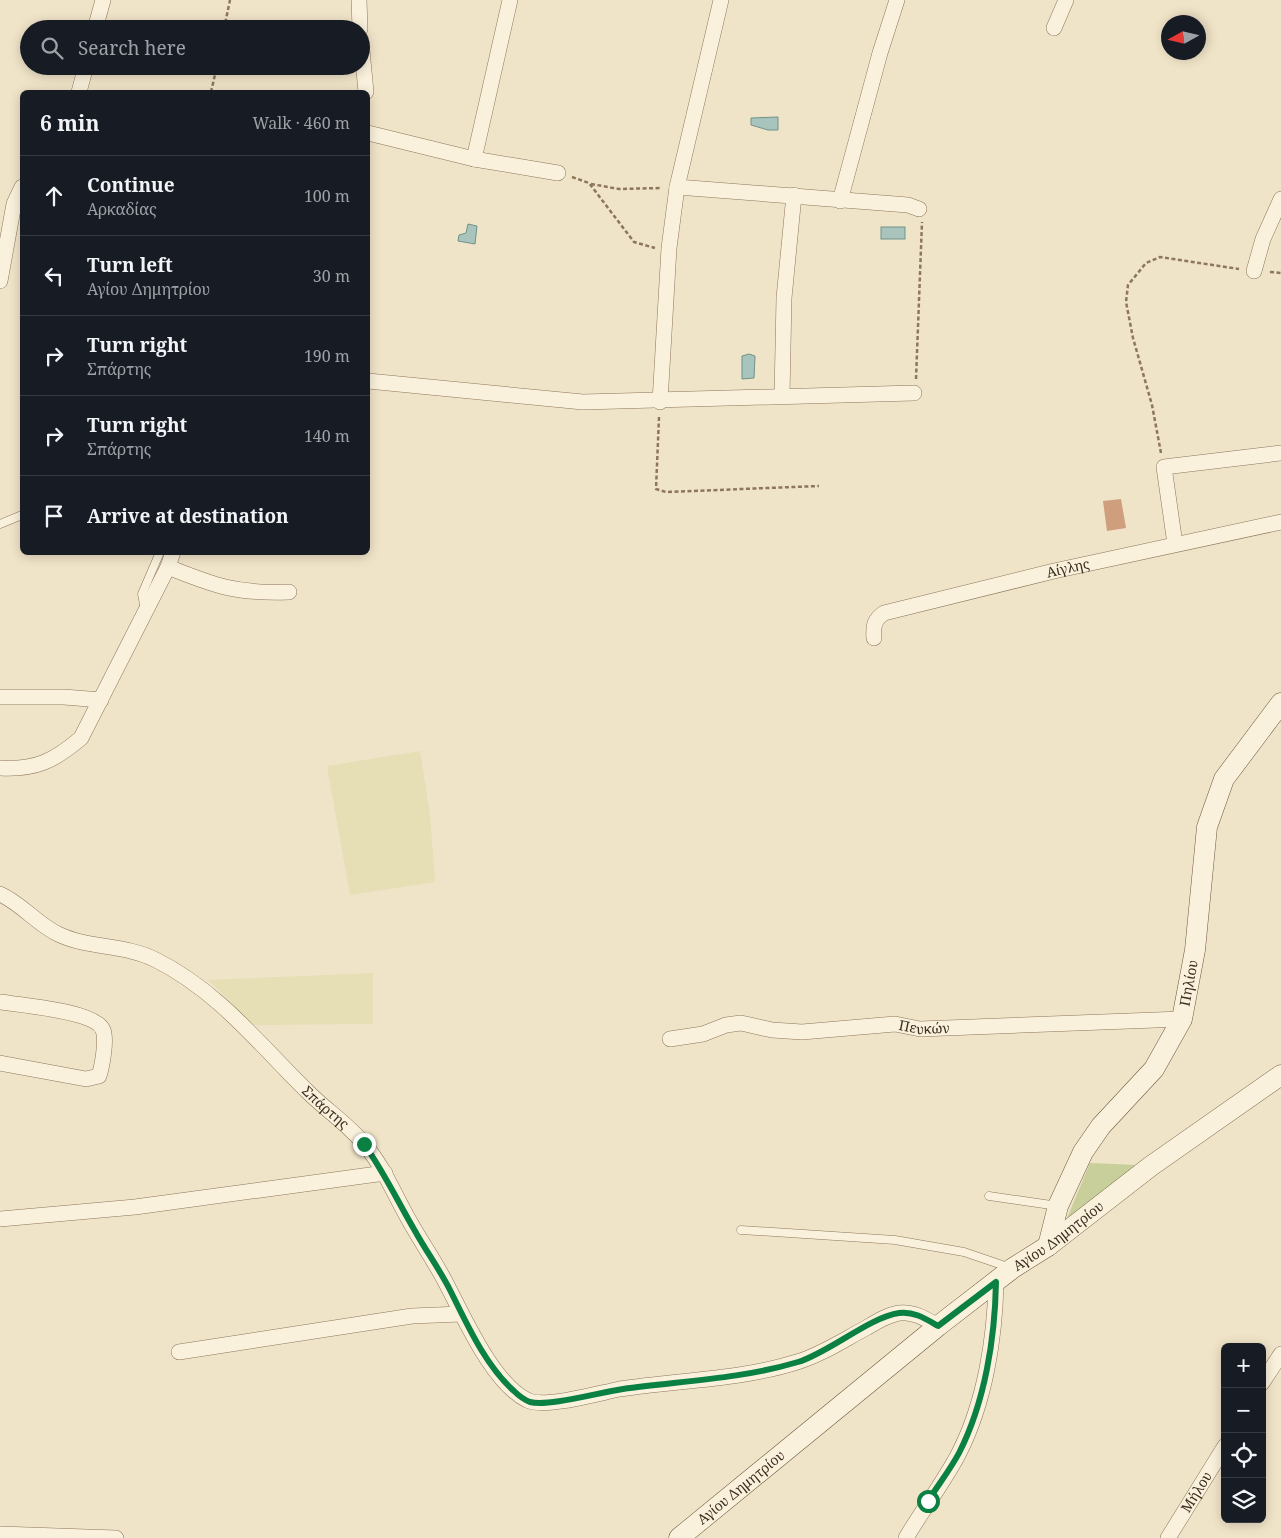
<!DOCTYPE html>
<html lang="en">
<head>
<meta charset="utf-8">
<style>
	:root { --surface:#171b24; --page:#20242c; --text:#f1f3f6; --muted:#9ea1a6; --line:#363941 }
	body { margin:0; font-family:"Noto Serif",serif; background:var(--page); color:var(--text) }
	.controls { position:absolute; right:15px; bottom:15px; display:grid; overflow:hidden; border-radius:8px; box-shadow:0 2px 12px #0003 }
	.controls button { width:45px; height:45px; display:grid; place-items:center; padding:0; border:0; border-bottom:1px solid var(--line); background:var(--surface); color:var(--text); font:25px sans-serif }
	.compass { position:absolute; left:1161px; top:15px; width:45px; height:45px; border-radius:50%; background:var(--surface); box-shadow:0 2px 12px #0003; rotate:262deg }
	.stop { position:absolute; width:15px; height:15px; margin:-11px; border:4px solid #0b8043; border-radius:50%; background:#fff }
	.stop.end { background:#0b8043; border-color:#fff; box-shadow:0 1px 5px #0008 }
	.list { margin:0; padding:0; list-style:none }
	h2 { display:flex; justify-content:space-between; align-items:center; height:65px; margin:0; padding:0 20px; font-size:21px }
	h2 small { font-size:16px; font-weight:400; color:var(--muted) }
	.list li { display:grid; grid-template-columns:32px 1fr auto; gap:15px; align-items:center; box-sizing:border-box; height:80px; padding:0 20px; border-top:1px solid var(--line) }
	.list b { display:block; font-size:19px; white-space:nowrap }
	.list p { margin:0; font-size:16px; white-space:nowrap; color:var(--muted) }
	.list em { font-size:16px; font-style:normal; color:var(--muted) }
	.icon { flex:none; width:28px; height:28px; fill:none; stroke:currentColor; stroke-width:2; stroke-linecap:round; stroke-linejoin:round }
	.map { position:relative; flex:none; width:1281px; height:1538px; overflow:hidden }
	.search { position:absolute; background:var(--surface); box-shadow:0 2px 12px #0003; left:20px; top:20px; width:350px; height:55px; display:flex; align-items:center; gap:12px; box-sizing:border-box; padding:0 18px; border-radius:28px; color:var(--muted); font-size:19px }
	.panel { position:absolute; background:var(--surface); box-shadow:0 2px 12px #0003; left:20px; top:90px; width:350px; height:465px; border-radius:8px }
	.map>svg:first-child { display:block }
	.farmland { fill:#e6deb5 }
	.green { fill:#c9cf9b }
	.water { fill:#a9c4bc; stroke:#6f938a }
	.building { fill:#cf9f7d }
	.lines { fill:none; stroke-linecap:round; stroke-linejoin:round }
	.lane-casing { stroke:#8d765c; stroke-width:9 }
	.street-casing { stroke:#8d765c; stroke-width:16 }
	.secondary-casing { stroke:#6f573f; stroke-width:21 }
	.path { stroke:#8d765c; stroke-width:2.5; stroke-dasharray:4 2.5; stroke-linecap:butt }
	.lane { stroke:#faf1dc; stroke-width:8 }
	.street { stroke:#faf1dc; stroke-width:15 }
	.secondary { stroke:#faf1dc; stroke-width:20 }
	.route { stroke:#0b8043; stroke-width:6 }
	.labels { text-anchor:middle; stroke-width:5; stroke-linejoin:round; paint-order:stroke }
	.street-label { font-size:14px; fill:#3d2e20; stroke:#f7eed8 }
</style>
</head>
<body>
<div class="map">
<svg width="1281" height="1538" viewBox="0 0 1281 1538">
	<rect width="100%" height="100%" fill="#f0e4c8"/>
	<!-- farmland -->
	<g class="farmland">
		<polygon points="420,751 430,814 435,882 350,895 327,766"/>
		<polygon points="373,973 373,1024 248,1025 230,1001 208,980"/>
	</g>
	<!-- green -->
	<polygon class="green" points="1090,1163 1138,1165 1065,1223"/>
	<!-- water -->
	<g class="water">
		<polygon points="778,117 778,130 768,130 751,125 751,118"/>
		<polygon points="468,224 477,226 475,244 458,241 459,235 466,233"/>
		<rect x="881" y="227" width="24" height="12"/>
		<polygon points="749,354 755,356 754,378 742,379 742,356"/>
	</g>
	<!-- building -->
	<polygon class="building" points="1121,499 1126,528 1107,531 1103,501"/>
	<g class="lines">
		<defs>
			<g id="lane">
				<polyline points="0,524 22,515"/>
				<polyline points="145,610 142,594 160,552"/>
				<polyline points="989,1196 1058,1206"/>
				<polyline points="741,1230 895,1240 964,1252 1011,1268"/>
			</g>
			<g id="street">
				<polyline points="359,0 360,29"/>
				<polyline points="1054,28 1066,0"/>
				<polyline points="95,29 103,0"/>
				<polyline points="361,40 366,92"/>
				<polyline points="79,92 86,66"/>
				<polyline points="368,133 474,159 558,173"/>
				<polyline points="474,159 510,0"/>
				<polyline points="677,187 908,205 919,209"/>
				<polyline points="840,201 880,53 897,0"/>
				<polyline points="1254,271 1263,239 1281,199"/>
				<polyline points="0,281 14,204 22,187"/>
				<polyline points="368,381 583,402 914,393"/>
				<polyline points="782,396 784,298 794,195"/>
				<polyline points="660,402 669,248 677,187 721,0"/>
				<polyline points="1175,544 1164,467 1281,453"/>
				<path d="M168 567C215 586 237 594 289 592"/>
				<path id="s1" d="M874 638C873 626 874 620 884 613L1054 571 1281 522"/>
				<polyline points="0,697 64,697 101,700"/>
				<path d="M0 768C36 770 54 761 81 738L168 567 173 552"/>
				<path id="s2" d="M0 894C22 904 37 924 58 934 89 949 125 944 156 960 218 991 259 1044 308 1092 326 1110 349 1125 365 1145 382 1165 392 1189 404 1211 418 1238 436 1262 449 1289 466 1321 493 1383 527 1400 544 1409 599 1393 620 1389 679 1380 740 1380 797 1362 821 1355 845 1339 866 1328 876 1322 887 1315 899 1313 913 1311 926 1319 938 1326"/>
				<path d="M0 1002C20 1005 96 1011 103 1030 107 1040 102 1067 99 1076L86 1079 0 1063"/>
				<path id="s3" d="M670 1039 703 1034 726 1025 741 1023 772 1030 802 1032 895 1024 920 1029 1182 1019"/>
				<polyline points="0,1219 135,1207 385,1173"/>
				<polyline points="179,1352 412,1316 461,1314"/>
				<polyline points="1262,1383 1281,1354"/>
				<polyline points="0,1534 116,1538"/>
				<path d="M906 1538C923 1509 944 1482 959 1453 985 1402 995 1338 996 1282"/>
				<path id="s4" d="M1168 1538 1225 1446"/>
			</g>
			<g id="secondary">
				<path id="s5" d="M1048 1246 1058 1206 1083 1152 1101 1126 1154 1069 1182 1019 1195 950 1207 827 1224 779 1281 703"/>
				<path id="s6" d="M679 1538 938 1326 1013 1268 1048 1246 1151 1166 1281 1075"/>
			</g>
		</defs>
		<!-- lane casing -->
		<use href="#lane" class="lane-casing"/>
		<!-- street casing -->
		<use href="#street" class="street-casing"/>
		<!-- secondary casing -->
		<use href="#secondary" class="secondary-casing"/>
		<!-- path -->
		<g class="path">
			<polyline points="224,29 230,0"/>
			<polyline points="211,92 217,66"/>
			<polyline points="572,177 589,183 634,242 655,248"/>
			<polyline points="591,184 619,189 662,188"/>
			<polyline points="1270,272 1281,273"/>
			<polyline points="916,379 922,222"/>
			<polyline points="659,417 656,489 666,492 819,486"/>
			<polyline points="1161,453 1152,405 1133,338 1126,302 1128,285 1146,263 1160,257 1239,269"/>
		</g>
		<!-- lane -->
		<use href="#lane" class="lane"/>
		<!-- street -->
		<use href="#street" class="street"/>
		<!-- secondary -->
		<use href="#secondary" class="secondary"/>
	</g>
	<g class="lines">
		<!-- route -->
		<path class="route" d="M364 1144C384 1172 398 1202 415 1231 426 1251 440 1270 450 1290 467 1324 485 1365 514 1391 518 1395 525 1400 530 1402 548 1407 601 1392 623 1389 681 1381 741 1379 798 1362 828 1353 870 1317 899 1313 914 1311 926 1319 938 1326L996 1282C995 1338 985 1402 959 1453 950 1470 938 1485 928 1501"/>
	</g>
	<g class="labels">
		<!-- street labels -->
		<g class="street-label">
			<text dy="5" stroke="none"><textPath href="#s1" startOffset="218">Αίγλης</textPath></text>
			<text dy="5" stroke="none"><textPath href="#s5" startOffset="304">Πηλίου</textPath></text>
			<text dy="5" stroke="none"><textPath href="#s3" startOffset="258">Πευκών</textPath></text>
			<text dy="5" stroke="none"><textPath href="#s2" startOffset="398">Σπάρτης</textPath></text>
			<text dy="5" stroke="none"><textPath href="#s6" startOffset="485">Αγίου Δημητρίου</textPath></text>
			<text dy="5" stroke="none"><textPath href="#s6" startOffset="80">Αγίου Δημητρίου</textPath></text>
			<text dy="5" stroke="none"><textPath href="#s4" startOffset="54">Μήλου</textPath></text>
		</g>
	</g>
</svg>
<div class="controls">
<button>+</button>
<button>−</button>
<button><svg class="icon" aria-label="locate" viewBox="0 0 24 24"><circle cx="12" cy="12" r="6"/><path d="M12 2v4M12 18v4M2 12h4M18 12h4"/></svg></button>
<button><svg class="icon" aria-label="layers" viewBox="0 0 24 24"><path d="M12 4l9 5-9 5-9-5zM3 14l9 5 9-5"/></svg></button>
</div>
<svg class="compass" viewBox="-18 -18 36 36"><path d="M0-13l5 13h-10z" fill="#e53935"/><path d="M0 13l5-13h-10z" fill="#9ea1a6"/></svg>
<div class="stop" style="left:928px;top:1501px"></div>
<div class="stop end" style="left:364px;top:1144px"></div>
<div class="search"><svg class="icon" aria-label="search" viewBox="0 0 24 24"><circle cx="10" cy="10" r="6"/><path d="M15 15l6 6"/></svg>Search here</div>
<section class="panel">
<h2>6 min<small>Walk · 460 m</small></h2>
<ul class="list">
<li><svg class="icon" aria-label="ahead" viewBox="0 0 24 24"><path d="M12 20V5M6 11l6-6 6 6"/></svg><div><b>Continue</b><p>Αρκαδίας</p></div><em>100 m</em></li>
<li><svg class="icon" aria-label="left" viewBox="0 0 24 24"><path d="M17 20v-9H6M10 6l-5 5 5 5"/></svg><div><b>Turn left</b><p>Αγίου Δημητρίου</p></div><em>30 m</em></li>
<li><svg class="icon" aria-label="right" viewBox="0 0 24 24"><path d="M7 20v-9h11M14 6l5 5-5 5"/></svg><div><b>Turn right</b><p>Σπάρτης</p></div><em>190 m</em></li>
<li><svg class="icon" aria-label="right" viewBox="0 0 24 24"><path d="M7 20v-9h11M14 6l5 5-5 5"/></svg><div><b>Turn right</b><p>Σπάρτης</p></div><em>140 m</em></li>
<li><svg class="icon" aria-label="arrive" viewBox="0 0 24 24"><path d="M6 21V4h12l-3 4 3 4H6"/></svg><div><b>Arrive at destination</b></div></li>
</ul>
</section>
</div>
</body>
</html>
